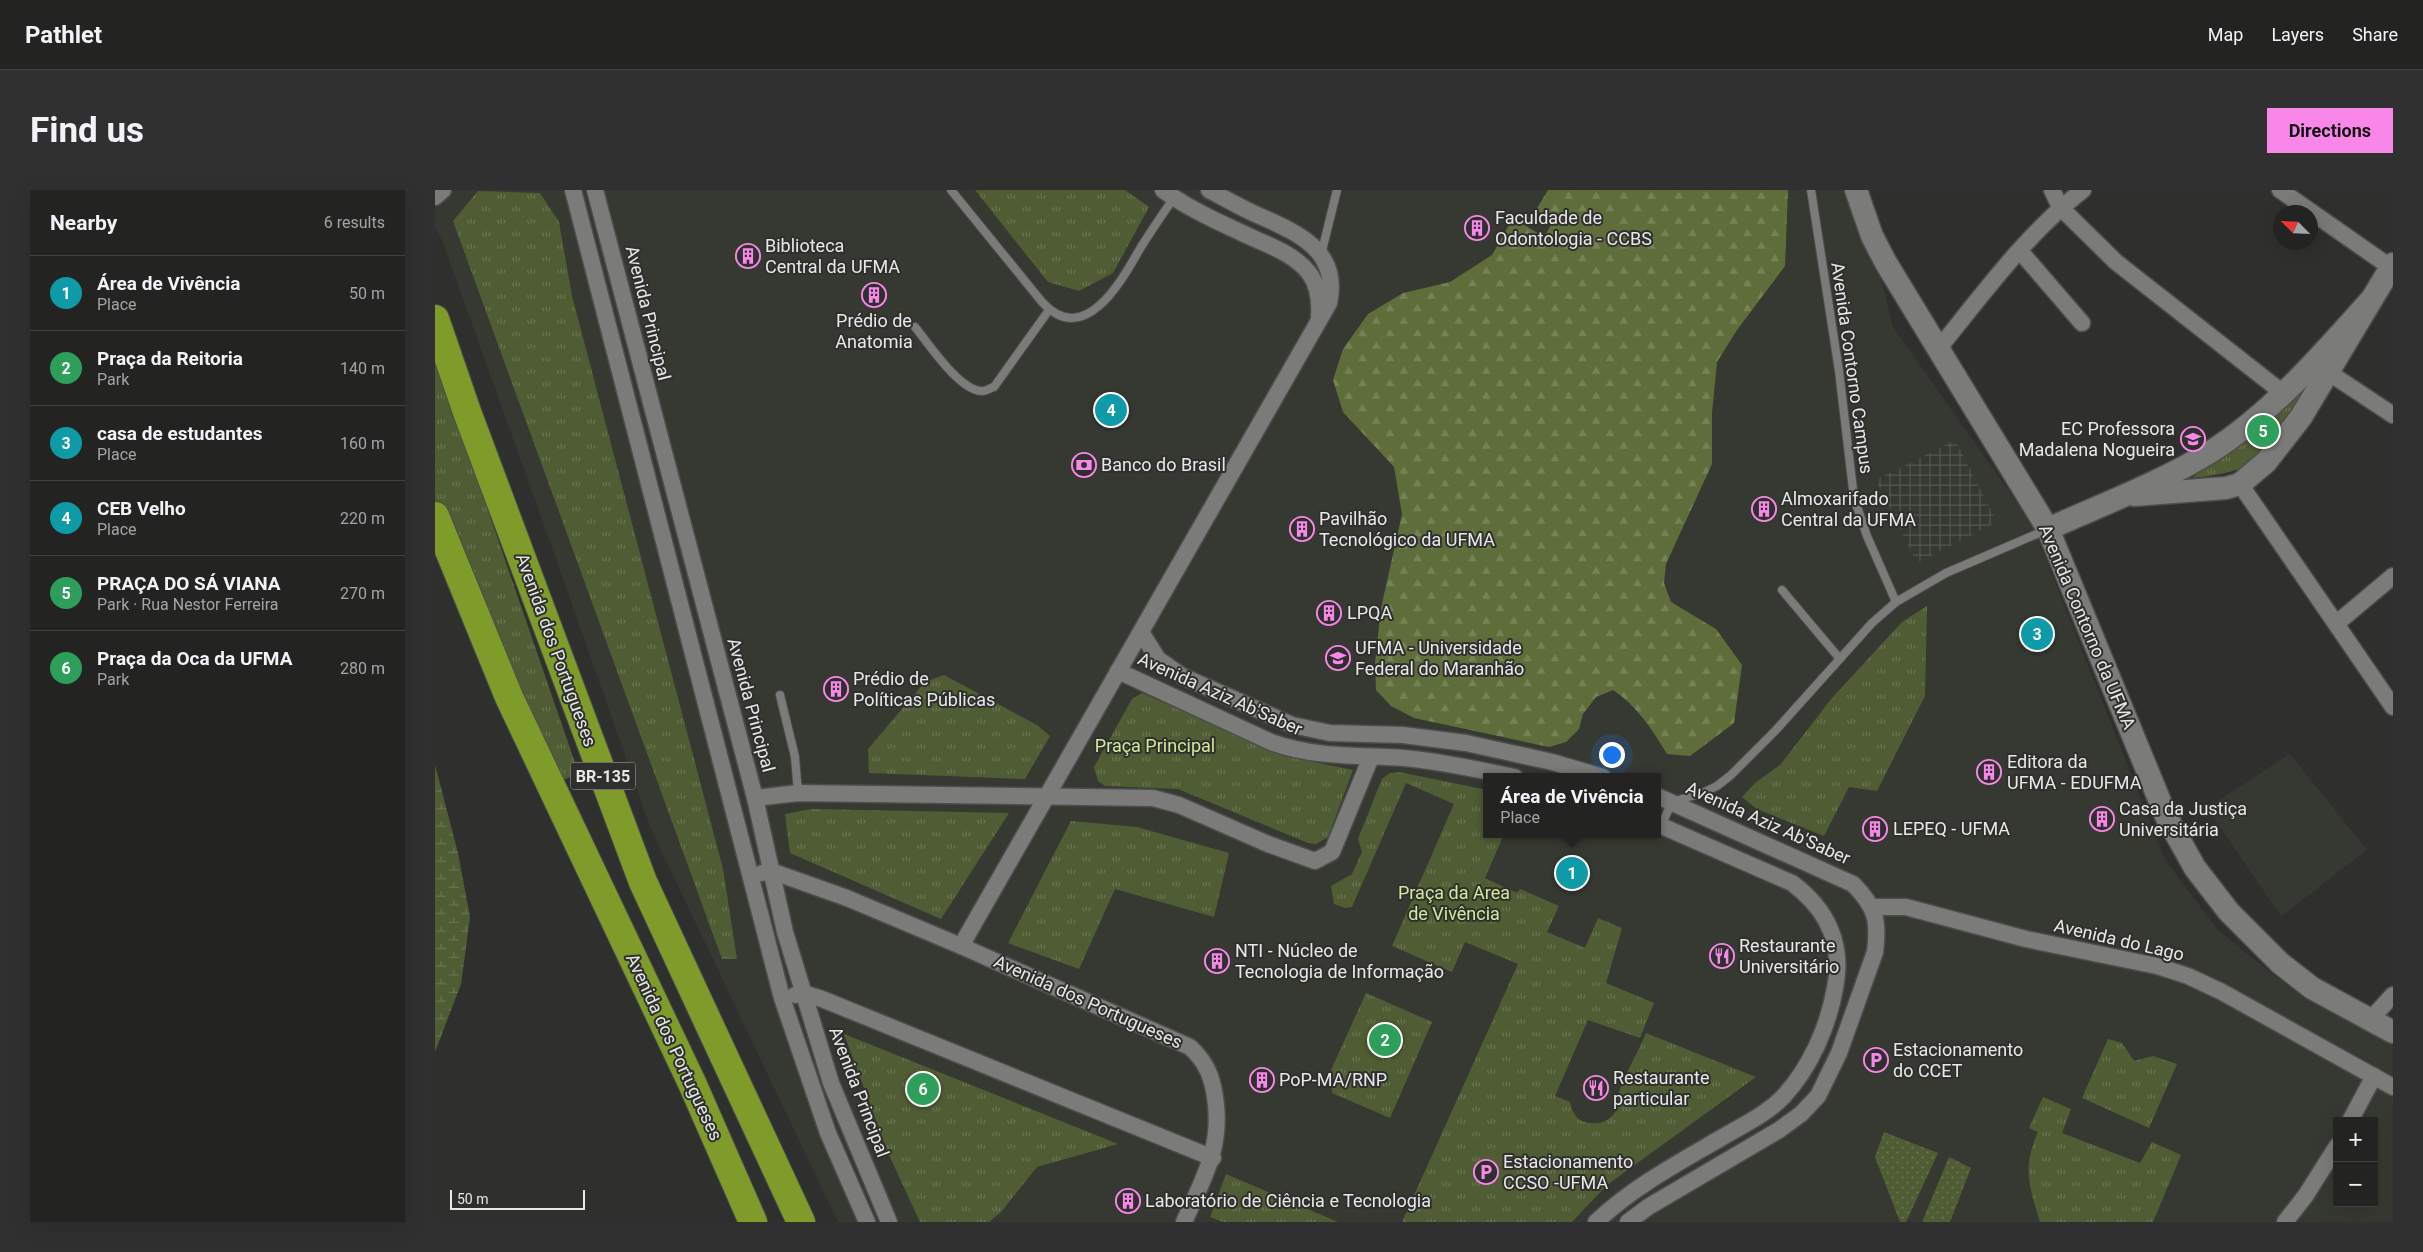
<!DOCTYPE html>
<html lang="en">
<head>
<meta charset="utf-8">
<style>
	:root { --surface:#232422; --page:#2f302f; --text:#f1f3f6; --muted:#a3a4a5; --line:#404140; --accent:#f987e9 }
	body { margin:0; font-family:Roboto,sans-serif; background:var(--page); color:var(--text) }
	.controls { position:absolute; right:15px; bottom:15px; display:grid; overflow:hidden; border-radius:0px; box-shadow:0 5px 20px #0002 }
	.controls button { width:45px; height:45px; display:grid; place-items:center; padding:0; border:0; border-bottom:1px solid var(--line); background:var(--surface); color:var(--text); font:25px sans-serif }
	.compass { position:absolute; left:1838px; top:15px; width:45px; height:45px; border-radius:50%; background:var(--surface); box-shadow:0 5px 20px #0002; rotate:294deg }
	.scale { position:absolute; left:15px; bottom:12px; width:135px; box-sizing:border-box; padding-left:5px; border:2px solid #e8e8e7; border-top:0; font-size:14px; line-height:18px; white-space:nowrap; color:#e8e8e7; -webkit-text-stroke:4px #2f302e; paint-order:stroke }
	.you { position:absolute; left:1176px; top:564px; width:18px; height:18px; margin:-12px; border:4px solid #fff; border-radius:50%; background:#1a73e8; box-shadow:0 0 0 8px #1a73e833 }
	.badge { display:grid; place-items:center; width:32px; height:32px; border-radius:50%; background:var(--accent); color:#fff; font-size:16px; font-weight:700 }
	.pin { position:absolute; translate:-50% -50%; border:2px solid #fff; box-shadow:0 1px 5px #0006 }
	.popup { position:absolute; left:1048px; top:583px; width:178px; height:65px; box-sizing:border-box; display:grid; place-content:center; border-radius:0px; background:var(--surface); filter:drop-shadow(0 1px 4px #0005); font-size:16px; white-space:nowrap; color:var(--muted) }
	.popup b { font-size:19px; color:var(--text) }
	.popup::after { content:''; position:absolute; left:50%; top:100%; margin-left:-10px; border:10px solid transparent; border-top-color:var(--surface) }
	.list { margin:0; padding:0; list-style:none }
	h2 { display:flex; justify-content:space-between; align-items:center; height:65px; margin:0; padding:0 20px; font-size:21px }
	h2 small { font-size:16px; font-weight:400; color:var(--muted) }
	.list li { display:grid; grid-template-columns:32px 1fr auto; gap:15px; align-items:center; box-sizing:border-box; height:75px; padding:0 20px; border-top:1px solid var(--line) }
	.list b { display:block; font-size:19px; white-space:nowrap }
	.list p { margin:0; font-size:16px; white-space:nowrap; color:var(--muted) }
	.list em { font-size:16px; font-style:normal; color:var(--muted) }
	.map { position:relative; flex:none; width:1958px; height:1032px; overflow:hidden; border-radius:0px }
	header { display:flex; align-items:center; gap:30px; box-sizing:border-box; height:70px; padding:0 25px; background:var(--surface); border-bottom:1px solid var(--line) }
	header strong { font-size:24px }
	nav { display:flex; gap:28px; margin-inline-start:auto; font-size:18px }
	.intro { display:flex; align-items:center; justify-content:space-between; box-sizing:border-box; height:120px; padding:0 30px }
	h1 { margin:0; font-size:35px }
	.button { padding:12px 22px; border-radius:0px; background:var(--accent); color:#111; font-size:18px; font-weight:700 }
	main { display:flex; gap:30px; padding:0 30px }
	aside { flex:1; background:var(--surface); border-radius:0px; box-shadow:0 5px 20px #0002 }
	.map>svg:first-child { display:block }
	.built { fill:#363931; fill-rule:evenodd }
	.industrial { fill:url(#industrial-grid) }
	.grass { fill:url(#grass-tufts) }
	.forest { fill:url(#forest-firs) }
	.wetland { fill:url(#wetland-marsh) }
	.garden { fill:url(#garden-dots) }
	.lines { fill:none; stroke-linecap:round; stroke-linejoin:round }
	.lane-casing { stroke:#4d4e4c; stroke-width:10 }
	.street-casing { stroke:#4d4e4c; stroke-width:19 }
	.secondary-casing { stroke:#4d4e4c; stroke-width:25 }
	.highway-casing { stroke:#4d4e4c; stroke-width:30 }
	.lane { stroke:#7b7c79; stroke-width:8 }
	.street { stroke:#7b7c79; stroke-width:16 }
	.secondary { stroke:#7b7c79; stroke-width:22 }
	.highway { stroke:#7f9b2a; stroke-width:28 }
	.labels { text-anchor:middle; stroke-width:4; stroke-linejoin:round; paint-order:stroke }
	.shield { fill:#2f302e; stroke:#b0b1b0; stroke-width:1 }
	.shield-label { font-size:16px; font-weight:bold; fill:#e8e8e7 }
	.poi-label { font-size:18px; fill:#e8e8e7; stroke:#2f302e; text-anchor:start }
	.street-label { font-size:18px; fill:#e8e8e7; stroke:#2f302e }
	.park-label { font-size:18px; fill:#d1ea9a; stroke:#2f302e }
</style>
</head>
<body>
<header>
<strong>Pathlet</strong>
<nav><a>Map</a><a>Layers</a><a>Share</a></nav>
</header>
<div class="intro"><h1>Find us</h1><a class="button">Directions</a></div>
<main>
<aside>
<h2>Nearby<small>6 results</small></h2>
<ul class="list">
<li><span class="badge" style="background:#0f9aa8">1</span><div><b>Área de Vivência</b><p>Place</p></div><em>50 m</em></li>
<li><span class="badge" style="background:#2e9e5b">2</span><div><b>Praça da Reitoria</b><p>Park</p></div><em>140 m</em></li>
<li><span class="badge" style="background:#0f9aa8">3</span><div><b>casa de estudantes</b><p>Place</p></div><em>160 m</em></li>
<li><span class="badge" style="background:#0f9aa8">4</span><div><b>CEB Velho</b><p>Place</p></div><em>220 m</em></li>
<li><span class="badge" style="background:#2e9e5b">5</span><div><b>PRAÇA DO SÁ VIANA</b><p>Park · Rua Nestor Ferreira</p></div><em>270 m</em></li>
<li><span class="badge" style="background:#2e9e5b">6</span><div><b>Praça da Oca da UFMA</b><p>Park</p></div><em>280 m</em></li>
</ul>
</aside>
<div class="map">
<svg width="1958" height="1032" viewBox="0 0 1958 1032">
	<defs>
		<pattern id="industrial-grid" width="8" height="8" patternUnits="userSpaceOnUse" patternTransform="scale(1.25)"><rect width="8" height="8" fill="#363931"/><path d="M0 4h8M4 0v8" fill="none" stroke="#53564f"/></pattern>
		<pattern id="grass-tufts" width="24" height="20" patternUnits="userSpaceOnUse" patternTransform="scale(1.25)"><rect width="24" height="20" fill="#505d34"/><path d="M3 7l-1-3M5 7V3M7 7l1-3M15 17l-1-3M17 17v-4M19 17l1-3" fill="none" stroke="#697451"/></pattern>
		<pattern id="forest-firs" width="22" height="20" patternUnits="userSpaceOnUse" patternTransform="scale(1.25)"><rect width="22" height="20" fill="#5e6d3a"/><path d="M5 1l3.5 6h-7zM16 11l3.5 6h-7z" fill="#758256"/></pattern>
		<pattern id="wetland-marsh" width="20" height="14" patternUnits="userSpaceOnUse" patternTransform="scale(1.25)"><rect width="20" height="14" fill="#505d34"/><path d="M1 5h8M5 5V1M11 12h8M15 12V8" fill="none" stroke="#697451"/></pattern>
		<pattern id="garden-dots" width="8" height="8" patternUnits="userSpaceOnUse" patternTransform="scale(1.25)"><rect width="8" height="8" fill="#505d34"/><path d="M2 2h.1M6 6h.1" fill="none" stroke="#697451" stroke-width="1.8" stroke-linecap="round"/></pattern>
	</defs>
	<rect width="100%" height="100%" fill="#2f302e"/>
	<!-- built -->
	<g class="built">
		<path d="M0 0H1424L1458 137 1597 334 1730 670 1783 740 1842 788 1958 845V1032H403L216 639 114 349 7 50 0 38ZM1052 587H1222V644H1052ZM1902 931H1939V1013H1902Z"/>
		<polygon points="1855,564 1932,660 1846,726 1772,618"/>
	</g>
	<!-- industrial -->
	<polygon class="industrial" points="1520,250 1562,332 1482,373 1441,290"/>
	<!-- grass -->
	<g class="grass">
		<polygon points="540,0 690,0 714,17 678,83 644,101 613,92"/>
		<polygon points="43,1 105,3 124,32 137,106 288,679 302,769 287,769 18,31"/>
		<polygon points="0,167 144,584 122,592 23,350 0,310"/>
		<path d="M1880 189C1860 218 1842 254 1813 274 1798 284 1774 286 1757 288Z"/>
		<polygon points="1492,416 1490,506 1442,601 1414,597 1389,646 1322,619 1307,607 1320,593 1345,575 1397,508 1467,432"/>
		<polygon points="509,485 602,535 615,546 590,589 434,583 433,559 490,492"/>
		<polygon points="707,503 849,566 918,580 893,647 881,654 873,653 743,599 670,596 663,591 659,577 697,509"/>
		<path d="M964 582 1052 600V644H1069L1050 688 1082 703 1085 699 1124 716 1112 742 1150 758 1163 728 1187 738 1171 793 1219 813 1205 848 1153 830 1120 906 1135 912C1137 921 1140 929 1150 932 1160 935 1171 933 1178 925 1185 917 1182 912 1184 903 1187 889 1205 859 1211 843L1321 887 1172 995 1137 1032H967L1083 774 1030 752 1017 782 957 756 1019 614 971 593 917 717 910 718 899 714 896 696 917 684 927 662 923 649 947 589 955 583Z"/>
		<polygon points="376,619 574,623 506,729 355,663 350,624"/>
		<polygon points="636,631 702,637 794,663 779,727 680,699 644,779 573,753"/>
		<polygon points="931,803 997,832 955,928 897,903 896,880"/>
		<polygon points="409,844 683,954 602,977 566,1022 554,1032 485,1032 454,965"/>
		<polygon points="1673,849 1687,853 1699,871 1718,866 1742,874 1714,938 1647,908"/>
		<path d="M1608 907 1636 919 1627 943 1705 973 1717 952 1746 965 1718 1032H1605C1594 996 1587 978 1603 942L1594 938Z"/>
		<polygon points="791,984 903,1032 788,1032 775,1027"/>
	</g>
	<!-- forest -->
	<path class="forest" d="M1113 0H1353L1350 76 1302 140 1282 172 1277 223V274L1231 374 1229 393 1236 412 1281 439 1307 475 1299 533 1255 566 1232 564C1217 539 1202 516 1178 500L1161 507 1148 524 1144 539 1131 552 1114 557 979 528 956 516 941 500 940 473 946 418 967 324 959 277 908 222 898 190 908 159 933 124 968 103 1015 92 1057 65 1078 28 1109 47 1119 30 1101 20Z"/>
	<!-- wetland -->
	<polygon class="wetland" points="0,575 23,663 35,727 26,794 0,862"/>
	<!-- garden -->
	<g class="garden">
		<polygon points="1449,942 1503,963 1471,1032 1465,1032 1440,967"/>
		<polygon points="1514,967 1536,978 1515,1032 1487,1032"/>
	</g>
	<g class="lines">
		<defs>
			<g id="lane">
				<path d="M516 0 607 112C650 159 687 90 706 57 715 43 724 29 734 15L737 6"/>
				<polyline points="1376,0 1404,181 1419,308 1432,346 1461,412"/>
				<polyline points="886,65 902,0"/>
				<path d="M480 137C494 154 525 202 548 201 551 201 555 198 559 197L614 120"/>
				<polyline points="1347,400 1405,469"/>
				<polyline points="345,505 360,567 363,603"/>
				<polyline points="1226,636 1237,612 1267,603 1282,596 1296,585 1340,541 1437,433 1461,412 1511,383 1611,340"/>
			</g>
			<g id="street">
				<polyline points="138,0 347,808 393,943 432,1032"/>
				<polyline points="160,0 320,608 350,742 396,893 454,1032"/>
				<path d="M728 0C751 17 779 30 805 42 829 54 858 62 874 83 884 96 885 112 884 127"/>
				<polyline points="1617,0 1625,17 1681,72 1848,203"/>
				<polyline points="1845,0 1958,79"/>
				<polyline points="0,7 8,0"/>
				<polyline points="1585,61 1647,133"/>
				<path d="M1504 158C1548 104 1592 43 1648 0"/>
				<polyline points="1893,182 1958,225"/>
				<polyline points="1805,294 1958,517"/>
				<polyline points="1902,433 1958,386"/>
				<polyline points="706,442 723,469 747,486 857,535 895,543 968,545 1031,553 1117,572 1168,587"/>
				<path d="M683 481 836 552C880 568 924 565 969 568 1006 571 1043 580 1080 587"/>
				<polyline points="320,608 363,603 718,608 744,615 833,654 880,671 897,662 936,567"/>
				<path d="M327 683 336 681 412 708 526 756 755 857C771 872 777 886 780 907 788 957 768 989 749 1032"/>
				<polyline points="1437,717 1471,717 1591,749 1722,776 1753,786 1787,802 1958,897"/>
				<path d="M526 756 894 113C906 58 858 41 818 23 803 16 789 8 774 0"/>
				<polyline points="360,805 368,803 387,809 778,968"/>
				<polyline points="1934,831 1958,805"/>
				<polyline points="1915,931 1939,886"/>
				<path d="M1161 1032C1198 997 1243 973 1286 948 1308 935 1332 924 1349 906 1376 876 1393 837 1400 798 1409 754 1392 719 1357 693L1222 634"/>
				<path d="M1193 1032 1213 1017 1344 940 1366 924 1383 906 1404 863 1440 762C1444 731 1441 717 1418 694L1222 606"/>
				<polyline points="1850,1032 1871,1005 1902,956"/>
			</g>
			<g id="secondary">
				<polyline points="1421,0 1437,46 1451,73 1613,339 1731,626 1760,678 1794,722 1845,773 1877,798 1958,842"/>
				<polyline points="1699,305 1791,298 1805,294 1831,272 1866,227 1958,74"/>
				<path d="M1613 339C1666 315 1727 292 1777 261 1838 222 1888 163 1936 110"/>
			</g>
			<g id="highway">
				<polyline points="0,129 32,222 208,692 366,1032"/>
				<polyline points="0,326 74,507 257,893 318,1032"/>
			</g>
		</defs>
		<!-- lane casing -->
		<use href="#lane" class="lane-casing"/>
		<!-- street casing -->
		<use href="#street" class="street-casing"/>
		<!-- secondary casing -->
		<use href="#secondary" class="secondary-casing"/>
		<!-- highway casing -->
		<use href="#highway" class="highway-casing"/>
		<!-- lane -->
		<use href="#lane" class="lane"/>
		<!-- street -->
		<use href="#street" class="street"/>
		<!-- secondary -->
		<use href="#secondary" class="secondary"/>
		<!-- highway -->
		<use href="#highway" class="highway"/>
	</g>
	<!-- icons -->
	<defs>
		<symbol id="building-ring" viewBox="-11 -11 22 22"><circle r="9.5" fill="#2f302e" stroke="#f987e9" stroke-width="1.5"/><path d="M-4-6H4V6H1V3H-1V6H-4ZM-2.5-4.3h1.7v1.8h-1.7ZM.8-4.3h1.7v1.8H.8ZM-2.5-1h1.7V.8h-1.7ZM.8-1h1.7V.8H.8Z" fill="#f987e9"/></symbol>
		<symbol id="school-ring" viewBox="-11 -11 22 22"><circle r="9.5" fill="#2f302e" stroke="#f987e9" stroke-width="1.5"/><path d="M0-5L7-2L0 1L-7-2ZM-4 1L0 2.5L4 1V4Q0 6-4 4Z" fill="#f987e9"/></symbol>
		<symbol id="bank-ring" viewBox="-11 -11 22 22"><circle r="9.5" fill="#2f302e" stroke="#f987e9" stroke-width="1.5"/><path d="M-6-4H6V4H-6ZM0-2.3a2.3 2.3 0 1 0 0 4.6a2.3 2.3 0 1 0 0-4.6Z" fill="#f987e9"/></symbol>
		<symbol id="university-ring" viewBox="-11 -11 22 22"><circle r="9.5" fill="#2f302e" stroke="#f987e9" stroke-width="1.5"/><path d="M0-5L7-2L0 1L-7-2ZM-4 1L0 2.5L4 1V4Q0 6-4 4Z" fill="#f987e9"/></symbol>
		<symbol id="restaurant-ring" viewBox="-11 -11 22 22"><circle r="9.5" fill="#2f302e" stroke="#f987e9" stroke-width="1.5"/><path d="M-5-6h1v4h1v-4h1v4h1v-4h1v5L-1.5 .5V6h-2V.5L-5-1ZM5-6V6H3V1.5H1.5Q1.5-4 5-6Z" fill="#f987e9"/></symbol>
		<symbol id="parking-ring" viewBox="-11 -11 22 22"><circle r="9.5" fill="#2f302e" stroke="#f987e9" stroke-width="1.5"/><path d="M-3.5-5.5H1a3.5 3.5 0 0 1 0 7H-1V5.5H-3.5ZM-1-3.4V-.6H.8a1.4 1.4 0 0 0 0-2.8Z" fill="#f987e9"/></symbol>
	</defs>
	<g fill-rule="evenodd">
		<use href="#building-ring" x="1028" y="24" width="28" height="28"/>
		<use href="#building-ring" x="299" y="52" width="28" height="28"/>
		<use href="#building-ring" x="425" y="91" width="28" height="28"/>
		<use href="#school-ring" x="1744" y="235" width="28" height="28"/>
		<use href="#bank-ring" x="635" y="261" width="28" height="28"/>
		<use href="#building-ring" x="1315" y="305" width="28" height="28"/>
		<use href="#building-ring" x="853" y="325" width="28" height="28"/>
		<use href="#building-ring" x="880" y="409" width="28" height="28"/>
		<use href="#university-ring" x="889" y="454" width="28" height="28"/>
		<use href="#building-ring" x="387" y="485" width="28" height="28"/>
		<use href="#building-ring" x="1540" y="568" width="28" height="28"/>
		<use href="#building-ring" x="1653" y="615" width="28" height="28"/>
		<use href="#building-ring" x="1426" y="625" width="28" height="28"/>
		<use href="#restaurant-ring" x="1273" y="752" width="28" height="28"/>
		<use href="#building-ring" x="768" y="757" width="28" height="28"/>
		<use href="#parking-ring" x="1427" y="856" width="28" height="28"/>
		<use href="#building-ring" x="813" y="876" width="28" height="28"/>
		<use href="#restaurant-ring" x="1147" y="884" width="28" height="28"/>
		<use href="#parking-ring" x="1037" y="968" width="28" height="28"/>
		<use href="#building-ring" x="679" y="997" width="28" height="28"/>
	</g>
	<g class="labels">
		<!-- shield labels -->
		<rect class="shield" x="135.5" y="572.5" width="65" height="27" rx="4"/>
		<g class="shield-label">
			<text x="168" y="592">BR-135</text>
		</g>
		<!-- poi labels -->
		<g class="poi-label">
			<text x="1060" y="34">Faculdade de<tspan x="1060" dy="21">Odontologia - CCBS</tspan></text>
			<text x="330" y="62">Biblioteca<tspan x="330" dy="21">Central da UFMA</tspan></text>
			<text x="439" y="137" text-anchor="middle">Prédio de<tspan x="439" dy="21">Anatomia</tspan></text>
			<text x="1740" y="245" text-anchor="end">EC Professora<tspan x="1740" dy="21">Madalena Nogueira</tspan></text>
			<text x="666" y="281">Banco do Brasil</text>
			<text x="1346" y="315">Almoxarifado<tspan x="1346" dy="21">Central da UFMA</tspan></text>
			<text x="884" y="335">Pavilhão<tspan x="884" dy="21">Tecnológico da UFMA</tspan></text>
			<text x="912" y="429">LPQA</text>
			<text x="920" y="464">UFMA - Universidade<tspan x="920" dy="21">Federal do Maranhão</tspan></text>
			<text x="418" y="495">Prédio de<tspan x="418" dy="21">Políticas Públicas</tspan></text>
			<text x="1572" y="578">Editora da<tspan x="1572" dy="21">UFMA - EDUFMA</tspan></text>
			<text x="1684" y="625">Casa da Justiça<tspan x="1684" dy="21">Universitária</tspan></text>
			<text x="1458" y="645">LEPEQ - UFMA</text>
			<text x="1304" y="762">Restaurante<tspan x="1304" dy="21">Universitário</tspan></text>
			<text x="800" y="767">NTI - Núcleo de<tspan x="800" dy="21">Tecnologia de Informação</tspan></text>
			<text x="1458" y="866">Estacionamento<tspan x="1458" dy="21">do CCET</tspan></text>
			<text x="1178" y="894">Restaurante<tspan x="1178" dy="21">particular</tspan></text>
			<text x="844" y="896">PoP-MA/RNP</text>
			<text x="1068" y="978">Estacionamento<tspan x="1068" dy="21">CCSO -UFMA</tspan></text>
			<text x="710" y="1017">Laboratório de Ciência e Tecnologia</text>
		</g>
		<!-- street labels -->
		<g class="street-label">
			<text transform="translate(213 123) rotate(76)" y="6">Avenida Principal</text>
			<text transform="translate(1417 178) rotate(82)" y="6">Avenida Contorno Campus</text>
			<text transform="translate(1652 437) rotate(67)" y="6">Avenida Contorno da UFMA</text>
			<text transform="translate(121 460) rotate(70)" y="6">Avenida dos Portugueses</text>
			<text transform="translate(785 504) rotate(24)" y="6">Avenida Aziz Ab'Saber</text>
			<text transform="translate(316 515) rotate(75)" y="6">Avenida Principal</text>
			<text transform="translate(1333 633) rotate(24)" y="6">Avenida Aziz Ab'Saber</text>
			<text transform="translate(1684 750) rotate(13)" y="6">Avenida do Lago</text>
			<text transform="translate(653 812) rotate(24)" y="6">Avenida dos Portugueses</text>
			<text transform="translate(239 857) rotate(65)" y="6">Avenida dos Portugueses</text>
			<text transform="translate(424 902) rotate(69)" y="6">Avenida Principal</text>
		</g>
		<!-- park labels -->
		<g class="park-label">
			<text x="720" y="562">Praça Principal</text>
			<text x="1019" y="709">Praça da Area<tspan x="1019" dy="21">de Vivência</tspan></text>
		</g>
	</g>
</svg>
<div class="controls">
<button>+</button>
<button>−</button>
</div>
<svg class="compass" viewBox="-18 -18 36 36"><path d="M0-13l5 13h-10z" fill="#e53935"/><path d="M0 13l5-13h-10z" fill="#a3a4a5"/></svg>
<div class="scale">50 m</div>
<div class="you"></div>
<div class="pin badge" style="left:1137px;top:683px;background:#0f9aa8">1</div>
<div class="popup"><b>Área de Vivência</b>Place</div>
<div class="pin badge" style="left:950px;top:850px;background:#2e9e5b">2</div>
<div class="pin badge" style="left:1602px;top:444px;background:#0f9aa8">3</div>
<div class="pin badge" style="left:676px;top:220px;background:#0f9aa8">4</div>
<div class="pin badge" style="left:1828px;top:241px;background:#2e9e5b">5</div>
<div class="pin badge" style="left:488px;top:899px;background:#2e9e5b">6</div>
</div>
</main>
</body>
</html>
